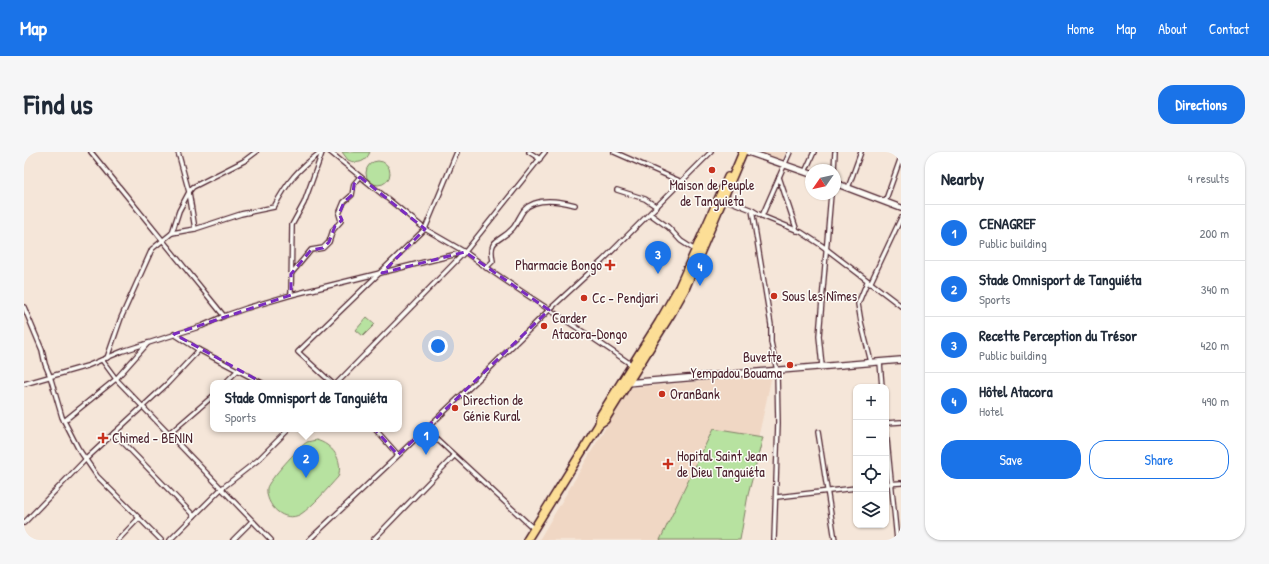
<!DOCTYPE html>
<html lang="en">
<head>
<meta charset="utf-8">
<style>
	:root { --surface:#fff; --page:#f6f6f7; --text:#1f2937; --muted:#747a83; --line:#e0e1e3; --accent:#1a73e8 }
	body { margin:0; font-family:"Patrick Hand",sans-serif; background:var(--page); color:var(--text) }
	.controls { position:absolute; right:12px; bottom:12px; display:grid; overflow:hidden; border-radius:8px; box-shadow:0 1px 3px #0004 }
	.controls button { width:36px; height:36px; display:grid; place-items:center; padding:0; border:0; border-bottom:1px solid var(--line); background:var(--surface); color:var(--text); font:20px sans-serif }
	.compass { position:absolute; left:781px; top:12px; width:36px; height:36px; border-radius:50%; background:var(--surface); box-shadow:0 1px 3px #0004; rotate:236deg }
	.you { position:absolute; left:414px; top:194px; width:14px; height:14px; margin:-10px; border:3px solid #fff; border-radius:50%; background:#1a73e8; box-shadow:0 0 0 6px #1a73e833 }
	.badge { display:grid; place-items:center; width:26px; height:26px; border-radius:50%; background:var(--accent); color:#fff; font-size:13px; font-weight:700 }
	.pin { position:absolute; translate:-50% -33px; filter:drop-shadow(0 1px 2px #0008) }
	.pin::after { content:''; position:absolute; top:21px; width:14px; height:12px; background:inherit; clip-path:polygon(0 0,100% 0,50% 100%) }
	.popup { position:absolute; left:186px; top:228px; width:192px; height:52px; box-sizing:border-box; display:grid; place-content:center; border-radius:8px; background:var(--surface); filter:drop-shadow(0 1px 3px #0005); font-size:13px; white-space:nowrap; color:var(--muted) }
	.popup b { font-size:15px; color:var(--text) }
	.popup::after { content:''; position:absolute; left:50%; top:100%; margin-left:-8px; border:8px solid transparent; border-top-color:var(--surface) }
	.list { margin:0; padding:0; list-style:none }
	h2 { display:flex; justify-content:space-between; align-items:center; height:52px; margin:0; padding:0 16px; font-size:17px }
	h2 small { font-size:13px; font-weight:400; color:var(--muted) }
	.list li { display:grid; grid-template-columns:26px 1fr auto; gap:12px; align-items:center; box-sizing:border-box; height:56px; padding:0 16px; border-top:1px solid var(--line) }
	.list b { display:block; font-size:15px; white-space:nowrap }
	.list p { margin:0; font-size:13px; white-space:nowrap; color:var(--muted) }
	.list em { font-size:13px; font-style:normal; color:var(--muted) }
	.actions { display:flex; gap:8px; padding:12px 16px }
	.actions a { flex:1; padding:9px 0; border:1px solid var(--accent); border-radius:16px; text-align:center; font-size:14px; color:var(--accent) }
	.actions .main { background:var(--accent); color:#fff }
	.icon { flex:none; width:22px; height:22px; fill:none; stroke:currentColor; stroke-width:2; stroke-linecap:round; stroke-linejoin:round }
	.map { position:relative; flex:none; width:877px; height:388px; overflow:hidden; border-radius:16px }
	header { display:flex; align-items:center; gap:24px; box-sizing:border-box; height:56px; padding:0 20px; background:var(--accent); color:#fff }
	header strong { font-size:19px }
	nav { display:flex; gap:22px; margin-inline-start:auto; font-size:14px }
	.intro { display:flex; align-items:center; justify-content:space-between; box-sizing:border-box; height:96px; padding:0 24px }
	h1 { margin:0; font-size:28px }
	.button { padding:10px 18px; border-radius:16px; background:var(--accent); color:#fff; font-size:14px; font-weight:700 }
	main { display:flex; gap:24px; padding:0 24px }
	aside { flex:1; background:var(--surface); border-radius:16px; box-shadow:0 1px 3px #0004 }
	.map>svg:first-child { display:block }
	.built { fill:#f0d7c4 }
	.green { fill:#b7e2a0; stroke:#808066 }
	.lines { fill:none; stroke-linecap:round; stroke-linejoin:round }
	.street-casing { stroke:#4a1f2b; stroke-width:6 }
	.secondary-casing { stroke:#4a1f2b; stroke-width:8 }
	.highway-casing { stroke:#4a1f2b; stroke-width:10 }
	.street { stroke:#fdfcf7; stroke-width:3.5 }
	.secondary { stroke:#fdfcf7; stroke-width:5.5 }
	.highway { stroke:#fcde96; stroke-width:7 }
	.marked { fill:none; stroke:#7b2cbf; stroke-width:3; stroke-dasharray:8 5; stroke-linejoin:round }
	.poi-dot { fill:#c8321e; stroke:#fdfcf7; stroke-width:1.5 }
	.labels { text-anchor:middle; stroke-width:3; stroke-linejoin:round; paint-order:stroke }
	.poi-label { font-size:14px; fill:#4a1f2b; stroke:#fdfcf7; text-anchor:start }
</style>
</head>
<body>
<header>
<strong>Map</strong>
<nav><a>Home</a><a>Map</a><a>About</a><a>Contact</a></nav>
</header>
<div class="intro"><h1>Find us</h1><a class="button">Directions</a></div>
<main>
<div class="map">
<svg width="877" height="388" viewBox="0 0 877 388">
	<rect width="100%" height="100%" fill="#f5e6d9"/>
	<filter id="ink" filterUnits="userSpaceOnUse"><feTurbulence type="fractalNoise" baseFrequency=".025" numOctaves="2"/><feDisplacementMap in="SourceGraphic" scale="8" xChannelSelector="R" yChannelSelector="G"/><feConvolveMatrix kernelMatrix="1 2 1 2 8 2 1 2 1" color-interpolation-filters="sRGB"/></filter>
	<g filter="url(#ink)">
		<!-- built -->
		<g class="built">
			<polygon points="733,0 762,0 757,9"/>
			<polygon points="748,223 712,388 515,388 605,236"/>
		</g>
		<!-- green -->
		<g class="green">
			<path d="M318 0H346C342 10 334 13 324 8Z"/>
			<circle cx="354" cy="21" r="12"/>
			<polygon points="343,165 351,172 339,184 332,178"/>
			<polygon points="689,277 739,285 724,343 716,388 636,388"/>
			<path d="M292 288C308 292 320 308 314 325 304 336 289 354 277 362 260 372 241 353 243 336 244 329 276 294 283 290 286 289 289 289 292 288Z"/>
		</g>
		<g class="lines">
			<defs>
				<g id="street">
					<polyline points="67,0 200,164"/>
					<polyline points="306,0 401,77 441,100"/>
					<polyline points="505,0 516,7"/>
					<path d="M521 0 441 100C495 140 553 174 608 213"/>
					<polyline points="590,0 658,30"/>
					<polyline points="810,18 811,0"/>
					<polyline points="781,20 790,0"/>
					<polyline points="755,25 773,79"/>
					<polyline points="824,36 837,0"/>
					<polyline points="593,38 621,47 633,55"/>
					<polyline points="700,47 728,58 747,173 747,190 753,219 754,271 750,388"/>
					<polyline points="861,50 877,5"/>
					<polyline points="728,58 738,64 777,80 797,93 877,154"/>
					<polyline points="626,62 644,75 657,89 671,98"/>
					<polyline points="738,64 766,0"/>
					<polyline points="171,77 165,40 169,35 220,9 232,0"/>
					<polyline points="148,81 155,59 165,40 154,0"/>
					<path d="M462 116 469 109C464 85 476 91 489 76 493 71 496 63 500 58 512 45 536 49 551 53"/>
					<polyline points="267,122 287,98 299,96 305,90 309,78 317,69 315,62 320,50 328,43 330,32 336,25"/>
					<polyline points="843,130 834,152 837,170 847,210"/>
					<polyline points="846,132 877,66"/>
					<polyline points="267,143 268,73 280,51 298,1"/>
					<polyline points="0,155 18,198 21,212 26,224 38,265 54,296 73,324 137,388"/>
					<polyline points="150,182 175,198 238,231"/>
					<path d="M83 206 97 166 128 97 148 81 171 77 217 62 250 55C264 29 273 18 297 0"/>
					<polyline points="78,208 92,227 247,388"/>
					<polyline points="856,210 858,235"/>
					<polyline points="798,214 795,184 807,42"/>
					<polyline points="201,231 214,218"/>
					<polyline points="308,231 274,200 401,77 433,0"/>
					<polyline points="313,231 440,101"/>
					<polyline points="0,232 63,214 99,199 178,174 200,164 223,156 267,143 441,100"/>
					<polyline points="40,269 92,227 124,191"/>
					<polyline points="862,271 877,270"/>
					<polyline points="401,276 510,377"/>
					<polyline points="351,277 374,303"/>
					<polyline points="862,278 873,388"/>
					<polyline points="794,280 811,388"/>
					<polyline points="90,281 170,364"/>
					<polyline points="145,282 189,244"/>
					<polyline points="862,332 877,331"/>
					<polyline points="753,345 832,336"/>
					<polyline points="0,371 62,307 143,232 175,198"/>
					<polyline points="94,388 115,366"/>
					<polyline points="146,388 197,337 234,308 265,277"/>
					<polyline points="209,388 228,369"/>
					<polyline points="285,388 461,221 525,158 578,109 687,0"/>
					<polyline points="349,388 430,304"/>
				</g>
				<g id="secondary">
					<polyline points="724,0 787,22"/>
					<polyline points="811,31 877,56"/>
					<polyline points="603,231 877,208"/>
				</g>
				<g id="highway">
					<polyline points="575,272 576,264 635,170 655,135 704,25"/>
					<polyline points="503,388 575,272 581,268 647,162 661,137 719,0"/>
				</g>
			</defs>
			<!-- street casing -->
			<use href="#street" class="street-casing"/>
			<!-- secondary casing -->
			<use href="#secondary" class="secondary-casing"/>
			<!-- highway casing -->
			<use href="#highway" class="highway-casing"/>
			<!-- street -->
			<use href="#street" class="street"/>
			<!-- secondary -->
			<use href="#secondary" class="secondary"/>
			<!-- highway -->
			<use href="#highway" class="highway"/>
		</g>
	</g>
	<!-- marked area -->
	<path class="marked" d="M336 25 401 77 358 121 441 100 525 158 374 303 311 233 279 264 237 230 150 182 267 143V122L287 98 299 96 305 90 311 74 318 68 315 62 320 50 329 42 330 32Z"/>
	<!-- markers -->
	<g class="poi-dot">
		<circle cx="688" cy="18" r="4"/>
		<path d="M584 107h4v4h4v4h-4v4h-4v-4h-4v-4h4z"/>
		<circle cx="750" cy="144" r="4"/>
		<circle cx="560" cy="146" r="4"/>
		<circle cx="520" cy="174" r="4"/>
		<circle cx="766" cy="213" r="4"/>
		<circle cx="638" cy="242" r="4"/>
		<circle cx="431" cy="256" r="4"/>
		<path d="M77 280h4v4h4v4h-4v4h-4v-4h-4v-4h4z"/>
		<path d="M642 306h4v4h4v4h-4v4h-4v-4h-4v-4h4z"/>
	</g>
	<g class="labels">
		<!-- poi labels -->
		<g class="poi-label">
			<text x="688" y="38" text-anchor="middle">Maison de Peuple<tspan x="688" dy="16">de Tanguieta</tspan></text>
			<text x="578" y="118" text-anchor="end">Pharmacie Bongo</text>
			<text x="758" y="149">Sous les Nîmes</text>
			<text x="568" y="151">Cc - Pendjari</text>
			<text x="528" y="171">Carder<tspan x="528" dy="16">Atacora-Dongo</tspan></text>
			<text x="758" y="210" text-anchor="end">Buvette<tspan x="758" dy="16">Yempadou Bouama</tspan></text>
			<text x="646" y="247">OranBank</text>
			<text x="439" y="253">Direction de<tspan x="439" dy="16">Génie Rural</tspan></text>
			<text x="88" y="291">Chimed - BENIN</text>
			<text x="653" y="309">Hopital Saint Jean<tspan x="653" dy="16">de Dieu Tanguiéta</tspan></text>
		</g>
	</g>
</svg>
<div class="controls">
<button>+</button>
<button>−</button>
<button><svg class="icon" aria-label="locate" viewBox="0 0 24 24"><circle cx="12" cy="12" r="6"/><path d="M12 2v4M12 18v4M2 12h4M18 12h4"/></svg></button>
<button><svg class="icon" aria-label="layers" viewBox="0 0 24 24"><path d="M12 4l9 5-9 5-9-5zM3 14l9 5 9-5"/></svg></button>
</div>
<svg class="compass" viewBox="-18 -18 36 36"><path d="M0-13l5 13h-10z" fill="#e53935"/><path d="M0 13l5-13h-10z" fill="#747a83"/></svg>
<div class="you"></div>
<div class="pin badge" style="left:402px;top:303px">1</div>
<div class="pin badge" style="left:282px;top:326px">2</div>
<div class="popup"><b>Stade Omnisport de Tanguiéta</b>Sports</div>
<div class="pin badge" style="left:634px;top:122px">3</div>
<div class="pin badge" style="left:676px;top:134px">4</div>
</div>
<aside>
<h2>Nearby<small>4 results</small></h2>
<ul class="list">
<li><span class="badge">1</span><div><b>CENAGREF</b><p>Public building</p></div><em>200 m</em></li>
<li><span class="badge">2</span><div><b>Stade Omnisport de Tanguiéta</b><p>Sports</p></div><em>340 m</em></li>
<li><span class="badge">3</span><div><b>Recette Perception du Trésor</b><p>Public building</p></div><em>420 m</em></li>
<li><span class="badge">4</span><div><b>Hôtel Atacora</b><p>Hotel</p></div><em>490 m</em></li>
</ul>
<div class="actions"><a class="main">Save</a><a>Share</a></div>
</aside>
</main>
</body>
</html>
